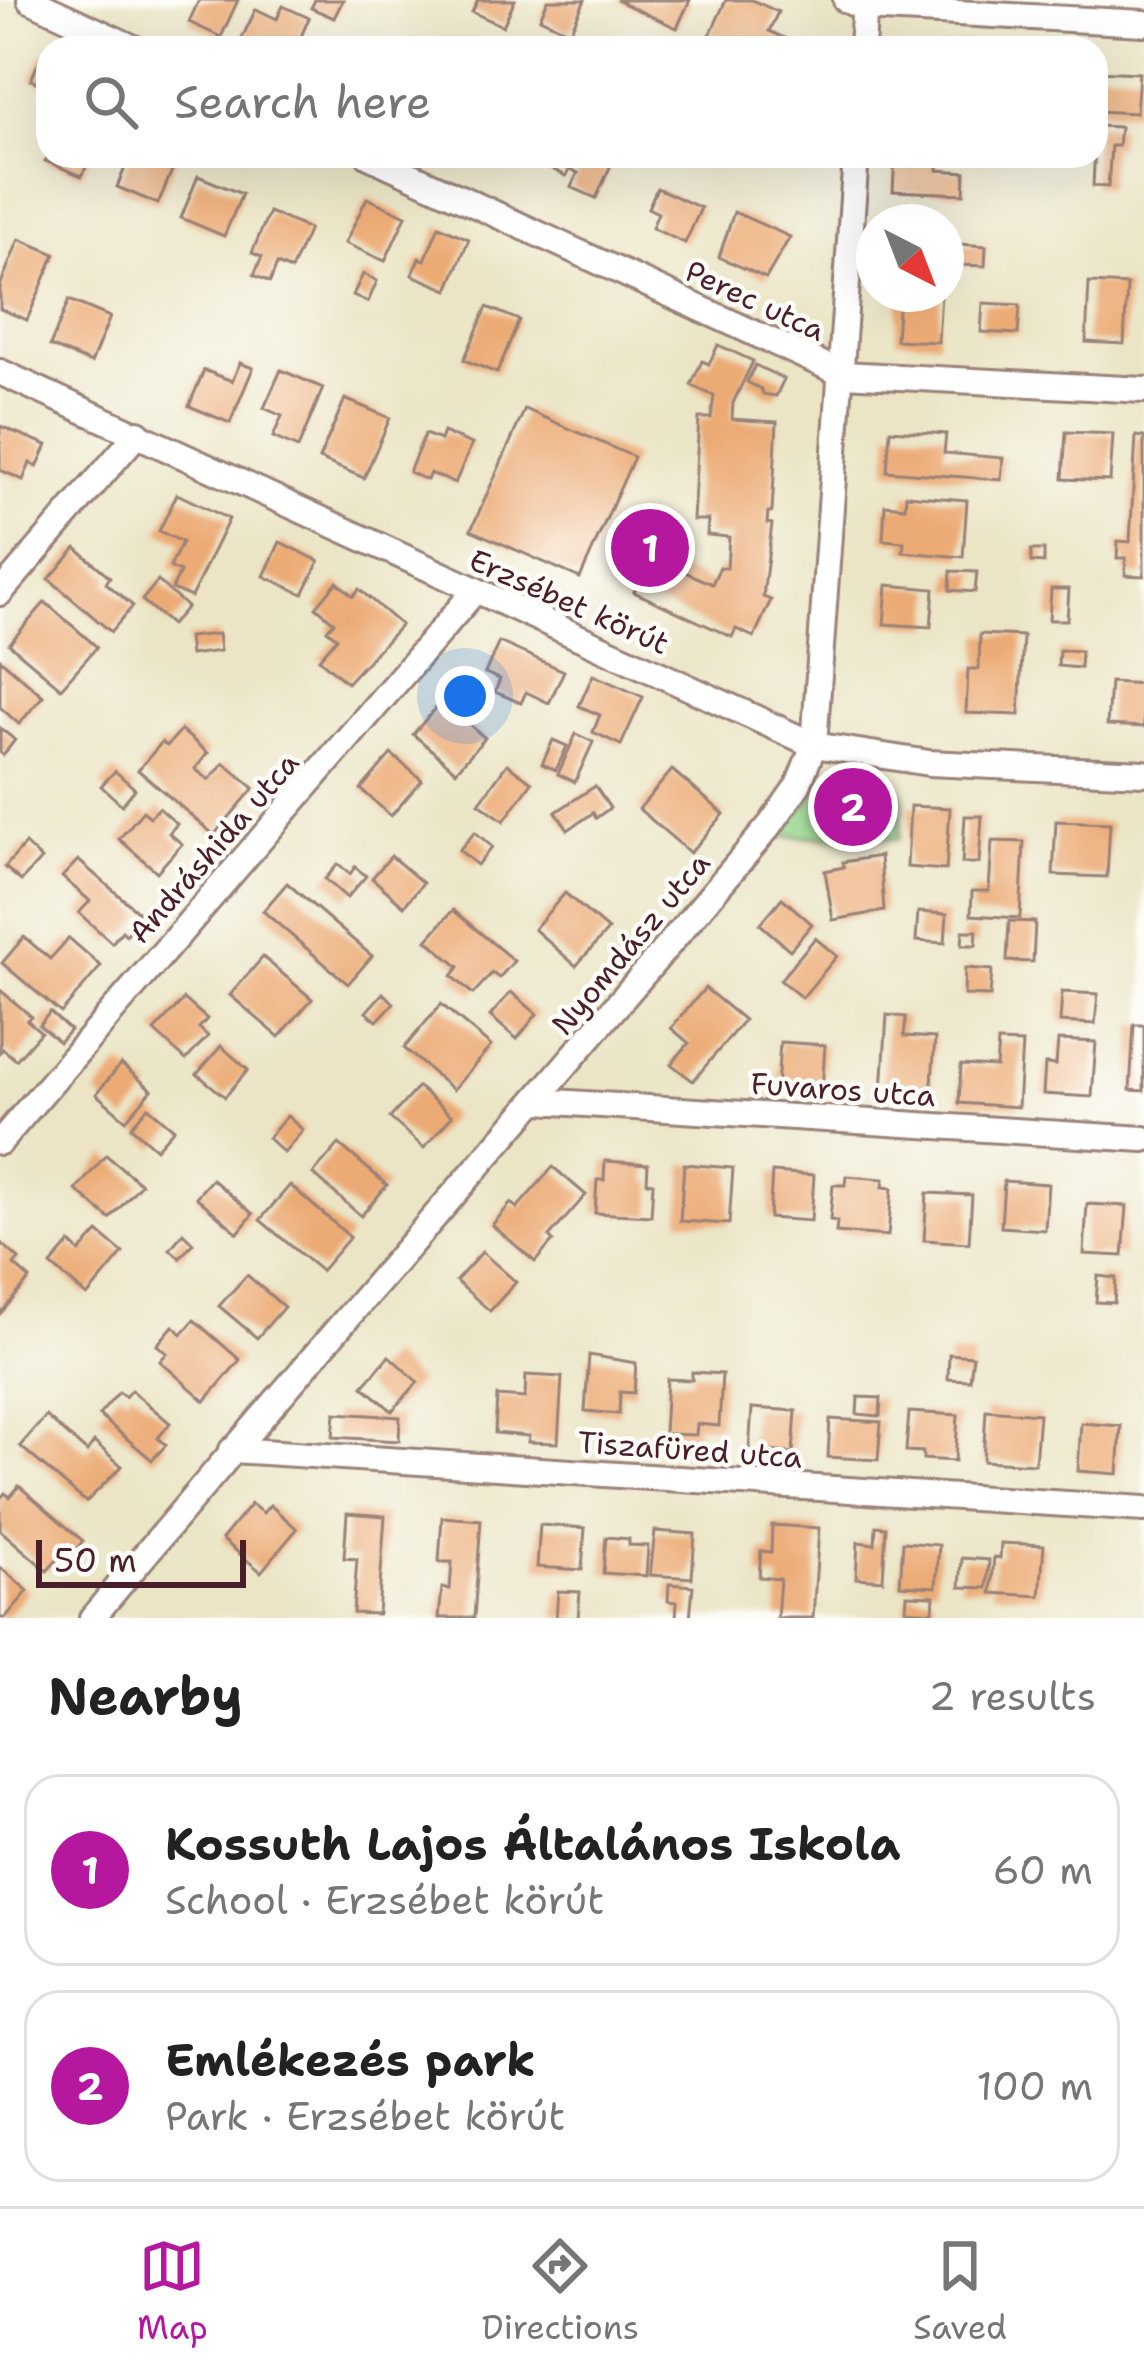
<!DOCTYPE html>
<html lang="en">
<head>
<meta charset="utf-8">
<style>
	:root { --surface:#fff; --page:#f2f2f2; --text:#222; --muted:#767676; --line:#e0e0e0; --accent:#b5179e }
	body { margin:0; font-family:"Shantell Sans",sans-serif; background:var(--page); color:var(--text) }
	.compass { position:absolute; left:856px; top:204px; width:108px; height:108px; border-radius:50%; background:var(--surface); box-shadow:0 12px 48px #0002; rotate:138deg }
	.scale { position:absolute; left:36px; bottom:30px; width:210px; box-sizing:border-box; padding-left:12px; border:6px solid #4a1f2b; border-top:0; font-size:33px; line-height:42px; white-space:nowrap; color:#4a1f2b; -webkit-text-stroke:9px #fdfcf7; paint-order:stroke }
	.you { position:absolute; left:465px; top:696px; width:42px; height:42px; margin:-30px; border:9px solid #fff; border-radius:50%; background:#1a73e8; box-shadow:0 0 0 18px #1a73e833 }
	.badge { display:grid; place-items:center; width:78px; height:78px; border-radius:50%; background:var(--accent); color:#fff; font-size:39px; font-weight:700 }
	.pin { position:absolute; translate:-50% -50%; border:6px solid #fff; box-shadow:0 3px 12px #0006 }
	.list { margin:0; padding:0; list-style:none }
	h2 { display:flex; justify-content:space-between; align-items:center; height:156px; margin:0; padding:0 48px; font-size:51px }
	h2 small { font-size:39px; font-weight:400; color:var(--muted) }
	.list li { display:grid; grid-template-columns:78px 1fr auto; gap:36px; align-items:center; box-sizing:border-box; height:192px; margin:0 24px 24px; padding:0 24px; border:3px solid var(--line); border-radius:36px }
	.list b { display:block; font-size:45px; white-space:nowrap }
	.list p { margin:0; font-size:39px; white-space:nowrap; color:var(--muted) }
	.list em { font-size:39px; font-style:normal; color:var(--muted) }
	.icon { flex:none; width:66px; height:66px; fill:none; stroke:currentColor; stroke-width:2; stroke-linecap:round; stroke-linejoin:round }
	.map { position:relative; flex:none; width:1144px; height:1618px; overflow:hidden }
	.search { position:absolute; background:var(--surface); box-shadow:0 12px 48px #0002; left:36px; right:36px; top:36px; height:132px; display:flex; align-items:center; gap:30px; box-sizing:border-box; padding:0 42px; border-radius:36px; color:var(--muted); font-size:45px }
	.sheet { height:588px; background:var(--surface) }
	nav { display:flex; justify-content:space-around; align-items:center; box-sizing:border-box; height:168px; border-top:3px solid var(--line); background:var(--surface); font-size:33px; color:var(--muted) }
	nav a { display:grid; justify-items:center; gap:6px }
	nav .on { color:var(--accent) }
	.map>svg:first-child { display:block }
	.green { fill:#96d68c; stroke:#707a5c; stroke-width:3 }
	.building { fill:#ecaa75 }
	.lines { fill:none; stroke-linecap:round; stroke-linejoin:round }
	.minor-casing { stroke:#9a8278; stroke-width:30 }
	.minor { stroke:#fff; stroke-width:24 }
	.labels { text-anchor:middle; stroke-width:9; stroke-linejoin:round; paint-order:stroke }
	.street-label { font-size:30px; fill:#4a1f2b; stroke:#fdfcf7 }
</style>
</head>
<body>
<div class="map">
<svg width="1144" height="1618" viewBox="0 0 1144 1618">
	<rect width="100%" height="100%" fill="#fdfcf7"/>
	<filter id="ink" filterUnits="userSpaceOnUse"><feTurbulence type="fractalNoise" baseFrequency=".00833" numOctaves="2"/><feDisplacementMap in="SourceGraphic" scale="24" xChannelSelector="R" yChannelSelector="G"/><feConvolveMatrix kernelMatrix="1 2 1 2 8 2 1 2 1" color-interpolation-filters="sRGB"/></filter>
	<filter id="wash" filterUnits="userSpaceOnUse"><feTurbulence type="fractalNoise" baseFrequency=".004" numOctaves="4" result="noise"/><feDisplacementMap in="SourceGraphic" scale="48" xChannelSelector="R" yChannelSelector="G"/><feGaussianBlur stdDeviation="2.7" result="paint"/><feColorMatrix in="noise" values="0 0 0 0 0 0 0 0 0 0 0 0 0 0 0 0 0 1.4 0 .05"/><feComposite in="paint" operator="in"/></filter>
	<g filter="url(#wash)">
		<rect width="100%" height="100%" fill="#ebe5c6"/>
		<!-- green -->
		<path class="green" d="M867 769C912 783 904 798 899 839L779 836 832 774Z"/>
		<g id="blocks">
			<!-- building -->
			<g class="building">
				<polygon points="199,0 238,0 221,37 189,22"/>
				<polygon points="315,0 343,0 334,18 311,8"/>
				<polygon points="478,0 515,0 503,26 472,12"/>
				<polygon points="548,0 585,0 570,32 540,18"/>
				<polygon points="616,0 690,0 677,28"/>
				<polygon points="726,0 752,0 778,12 769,31 789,40 785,48 738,48 729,42 726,48 704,48"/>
				<polygon points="283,6 309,18 296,48 247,48 239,44 256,9 277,19"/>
				<polygon points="42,54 48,56 48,87 31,80"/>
				<polygon points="1096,71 1139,73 1136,113 1096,111"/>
				<polygon points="1096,126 1120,127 1118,146 1111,146 1108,187 1093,186"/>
				<polygon points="48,156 91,156 82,176 45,161"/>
				<polygon points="130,156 178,156 158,204 117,187"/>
				<polygon points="548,156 615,156 596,198 571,187 578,173 570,169 566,176 544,165"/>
				<polygon points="751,156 796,156 796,165 751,163"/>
				<polygon points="895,156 938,156 938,170 965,172 964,194 893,191"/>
				<polygon points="198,176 242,194 224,236 181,218"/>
				<polygon points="657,188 701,208 685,243 652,228 658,213 648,208"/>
				<polygon points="367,198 406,216 385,261 345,243"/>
				<polygon points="269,212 309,229 291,270 277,264 270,282 254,275 262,257 252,253"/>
				<polygon points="734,212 790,237 766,278 719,257"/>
				<polygon points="439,226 469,239 448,290 412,275 419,258 425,260"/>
				<polygon points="19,239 55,254 27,320 0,309 0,286"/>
				<polygon points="958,244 986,246 985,266 957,265"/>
				<polygon points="363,274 377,281 368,302 353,295"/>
				<polygon points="1089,283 1127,285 1124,344 1086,342"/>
				<polygon points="899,294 941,294 938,342 896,340"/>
				<polygon points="69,300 110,317 91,363 50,346"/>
				<polygon points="983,303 1020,305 1018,334 981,332"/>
				<polygon points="487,307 519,320 497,373 464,360"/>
				<polygon points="718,345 753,361 733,403 732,419 777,422 772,512 768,512 767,523 772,524 763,597 771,600 754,637 736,629 732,637 634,592 650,556 712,584 720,567 727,568 729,537 707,535 708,520 693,520 699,418 711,418 714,396 691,385 702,361 709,364"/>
				<polygon points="240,363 253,368 230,423 189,406 204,370 232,381"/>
				<polygon points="755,365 784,379 776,396 763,394 761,389 747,382"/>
				<polygon points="281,370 323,388 298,448 273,437 282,416 264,408"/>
				<polygon points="345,399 390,418 364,478 319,459"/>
				<polygon points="525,409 634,457 580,578 471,530"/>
				<polygon points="0,426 47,445 37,467 30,463 23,480 0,470"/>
				<polygon points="890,430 946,434 944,453 1003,458 1001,480 887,471"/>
				<polygon points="443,432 472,444 455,483 430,473 427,480 409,472 425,434 440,440"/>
				<polygon points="1066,432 1113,434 1110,481 1063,479"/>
				<polygon points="1136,436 1144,437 1144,576 1125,575 1126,558 1117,558 1118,541 1130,542"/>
				<polygon points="177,494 229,519 191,597 172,589 180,572 170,567 182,542 159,531"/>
				<polygon points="906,495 967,500 963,557 903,552 904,542 883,540 885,505 905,507"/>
				<polygon points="280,542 319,561 303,594 264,576"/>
				<polygon points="76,548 110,577 106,583 133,606 111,632 49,579"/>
				<polygon points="1031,550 1044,550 1044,563 1031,562"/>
				<polygon points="951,571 977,572 975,592 950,590"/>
				<polygon points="158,581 187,607 171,625 142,600"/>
				<polygon points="337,582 353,596 359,589 401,625 347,683 319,659 337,638 327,630 334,622 316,607"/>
				<polygon points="887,585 934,589 931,627 884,624"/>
				<polygon points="1051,589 1069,589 1067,620 1049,620"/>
				<polygon points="45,602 97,647 61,688 9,644"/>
				<polygon points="218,634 220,651 190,655 188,637"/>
				<polygon points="980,634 1023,636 1019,715 966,713 968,669 979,669"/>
				<polygon points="499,642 564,671 549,703 526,692 521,703 495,692 500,679 485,673"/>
				<polygon points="1059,650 1081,651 1080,668 1058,666"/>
				<polygon points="0,659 43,696 19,724 0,707"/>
				<polygon points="593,675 643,697 621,745 593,732 600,715 579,706"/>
				<polygon points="1110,682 1144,684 1144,727 1107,725"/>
				<polygon points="442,701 485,738 456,771 413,734"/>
				<polygon points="0,728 15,740 3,755 0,752"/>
				<polygon points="181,730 208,753 195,769 209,780 224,763 254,788 214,835 138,770 162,742 167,746"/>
				<polygon points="576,734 593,742 575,782 558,774"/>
				<polygon points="553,740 567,746 556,770 542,764"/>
				<polygon points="391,754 422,780 391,816 361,789"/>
				<polygon points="507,764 532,782 504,821 479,803"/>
				<polygon points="672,770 724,814 690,853 639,809"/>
				<polygon points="115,771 135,789 122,805 101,786"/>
				<polygon points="595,786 610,808 596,818 593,813 568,830 556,812"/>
				<polygon points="910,806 950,808 946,870 907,867"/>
				<polygon points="159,808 177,824 169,833 182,844 157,872 119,839 143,811 150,817"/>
				<polygon points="965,816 982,816 979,863 962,863"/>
				<polygon points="1056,821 1110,823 1107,877 1053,875"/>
				<polygon points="475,832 492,847 477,865 459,850"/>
				<polygon points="992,841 1024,842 1020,918 971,915 972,891 989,891"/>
				<polygon points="25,844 41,859 21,881 5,867"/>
				<polygon points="391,856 423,883 404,906 372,878"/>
				<polygon points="880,856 884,911 833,920 825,871 844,867 843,862"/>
				<polygon points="78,860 143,916 126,935 122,931 112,943 79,913 90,901 62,877"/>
				<polygon points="338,864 350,874 355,867 366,876 347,898 325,879"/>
				<polygon points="287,883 372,956 348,984 263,911"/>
				<polygon points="565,893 608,930 576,966 534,929"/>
				<polygon points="782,898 812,924 790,950 760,924"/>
				<polygon points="453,910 514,961 499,978 492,973 473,994 452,976 459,967 427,940"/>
				<polygon points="918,912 947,914 945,943 916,941"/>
				<polygon points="1009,921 1035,922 1033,962 1007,961"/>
				<polygon points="963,931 977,931 976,945 962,945"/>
				<polygon points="24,937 50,959 69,938 101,966 61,1013 2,963"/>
				<polygon points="815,938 837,956 802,998 780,980"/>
				<polygon points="263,957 312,999 279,1037 230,995"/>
				<polygon points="965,968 992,970 990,996 964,995"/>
				<polygon points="705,988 744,1020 693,1081 671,1064 689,1043 671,1028"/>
				<polygon points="0,990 31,1016 27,1020 41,1032 16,1060 3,1049 0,1052"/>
				<polygon points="511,992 537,1014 517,1039 490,1016"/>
				<polygon points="1062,992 1098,994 1095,1024 1060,1022"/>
				<polygon points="383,993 394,1003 377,1021 366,1012"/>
				<polygon points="184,999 207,1019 199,1028 208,1036 186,1060 154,1031"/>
				<polygon points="441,1004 491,1046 453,1090 404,1048"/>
				<polygon points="50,1012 70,1030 59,1042 39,1025"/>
				<polygon points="887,1015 906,1017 904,1036 935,1038 931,1097 882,1091"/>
				<polygon points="1134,1025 1144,1025 1144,1091 1130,1090"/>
				<polygon points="1058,1040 1096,1042 1092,1097 1043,1094 1045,1064 1056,1065"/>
				<polygon points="780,1042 825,1045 822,1091 777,1089"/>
				<polygon points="998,1042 1022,1043 1018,1107 959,1103 961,1065 996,1067"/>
				<polygon points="221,1046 248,1070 225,1097 197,1074"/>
				<polygon points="121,1064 152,1090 126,1120 96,1094"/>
				<polygon points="418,1087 452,1116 424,1148 390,1118"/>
				<polygon points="148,1107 174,1129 156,1149 131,1127"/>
				<polygon points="287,1116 303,1130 284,1153 268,1138"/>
				<polygon points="339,1144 387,1185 361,1216 313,1174"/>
				<polygon points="106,1155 141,1184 110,1219 76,1190"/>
				<polygon points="605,1161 648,1164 647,1182 653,1183 651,1216 595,1213 597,1180 604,1180"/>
				<polygon points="684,1164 733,1168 729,1224 680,1221"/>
				<polygon points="553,1167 586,1195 549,1237 553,1241 535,1262 492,1225 511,1203 517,1208"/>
				<polygon points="772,1172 814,1175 811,1221 769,1218"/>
				<polygon points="846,1176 884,1179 883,1187 892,1188 888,1236 836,1232 837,1221 830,1220 833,1185 845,1185"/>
				<polygon points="212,1179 253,1214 238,1233 196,1197"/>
				<polygon points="1004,1181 1048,1184 1045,1230 1001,1227"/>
				<polygon points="290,1185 350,1237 321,1271 260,1220"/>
				<polygon points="927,1193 972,1195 969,1243 924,1240"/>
				<polygon points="1087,1204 1127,1206 1123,1256 1084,1254"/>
				<polygon points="98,1232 123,1253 87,1296 51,1265 70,1243 80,1252"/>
				<polygon points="183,1233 193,1243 180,1258 170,1249"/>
				<polygon points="0,1242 19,1259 14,1265 30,1279 0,1314"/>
				<polygon points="482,1252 516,1282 490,1311 456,1281"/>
				<polygon points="247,1275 284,1307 257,1338 219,1306"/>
				<polygon points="1098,1276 1116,1278 1114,1303 1096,1302"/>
				<polygon points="194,1320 240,1360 205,1401 160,1361 167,1353 157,1345 173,1326 182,1334"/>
				<polygon points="949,1354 973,1356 970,1380 948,1379"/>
				<polygon points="589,1355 636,1363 634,1393 620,1392 619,1414 585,1411"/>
				<polygon points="389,1356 418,1382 392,1411 363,1386"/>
				<polygon points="692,1372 722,1374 719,1426 697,1424 696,1435 664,1434 667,1379 692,1380"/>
				<polygon points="526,1375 562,1377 558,1443 528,1442 529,1436 495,1433 497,1396 525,1398"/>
				<polygon points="131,1390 170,1423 158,1438 166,1445 152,1460 99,1415 119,1392 125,1397"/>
				<polygon points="858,1397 881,1398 880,1416 857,1414"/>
				<polygon points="752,1408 796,1411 793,1453 749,1450"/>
				<polygon points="986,1410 1039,1414 1035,1464 983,1461"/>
				<polygon points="909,1412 958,1415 955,1461 923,1459 923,1452 906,1451"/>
				<polygon points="335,1413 400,1417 399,1441 333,1437"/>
				<polygon points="46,1416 87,1452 94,1442 122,1466 86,1502 20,1446"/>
				<polygon points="830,1419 881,1422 878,1460 828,1457"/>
				<polygon points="1081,1423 1121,1426 1118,1474 1078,1471"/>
				<polygon points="19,1486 83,1541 64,1563 58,1559 47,1571 0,1530 0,1499 5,1493 10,1497"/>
				<polygon points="251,1504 263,1513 270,1505 297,1529 261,1572 222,1539"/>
				<polygon points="347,1513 385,1516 378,1614 353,1613 357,1559 344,1558"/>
				<polygon points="442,1517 481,1520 474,1618 439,1618 442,1588 450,1589 452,1562 439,1562"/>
				<polygon points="540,1525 585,1528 582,1570 537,1567"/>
				<polygon points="772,1525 819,1528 813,1618 777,1618 780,1579 759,1577 761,1551 771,1552"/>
				<polygon points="876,1526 886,1527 883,1580 856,1578 858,1542 875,1544"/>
				<polygon points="655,1531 695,1534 692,1578 650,1575"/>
				<polygon points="606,1537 629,1539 629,1545 648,1546 646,1576 603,1573"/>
				<polygon points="903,1542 939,1545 936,1587 900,1585"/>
				<polygon points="1001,1543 1044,1545 1040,1596 991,1593 994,1557 1000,1558"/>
				<polygon points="962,1558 989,1560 987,1588 960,1587"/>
				<polygon points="0,1567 28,1591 5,1618 0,1618"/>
				<polygon points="669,1584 693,1586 690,1618 676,1618 677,1602 668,1601"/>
				<polygon points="558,1591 580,1592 578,1618 556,1618"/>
				<polygon points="907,1595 934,1596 933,1612 906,1610"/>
			</g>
		</g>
	</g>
	<g filter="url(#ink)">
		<use href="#blocks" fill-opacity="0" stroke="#9a8278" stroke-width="3"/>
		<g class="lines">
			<defs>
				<g id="minor">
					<polyline points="30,0 134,48"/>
					<polyline points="846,0 864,8 1144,23"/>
					<polyline points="862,48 865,0"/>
					<polyline points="369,156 843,374 1144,390"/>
					<polyline points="0,372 814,745 929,763 1144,773"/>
					<polyline points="0,593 138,433"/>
					<polyline points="538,1101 1144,1139"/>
					<polyline points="0,1142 474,592"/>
					<polyline points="232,1450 1144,1509"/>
					<path d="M92 1618C315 1350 547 1091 771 824L798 785 814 745 856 156"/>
				</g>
			</defs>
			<!-- minor casing -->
			<use href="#minor" class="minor-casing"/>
			<!-- minor -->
			<use href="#minor" class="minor"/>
		</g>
	</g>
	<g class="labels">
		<!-- street labels -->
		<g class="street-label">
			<text transform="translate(755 301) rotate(25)" y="10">Perec utca</text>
			<text transform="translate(569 602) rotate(24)" y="10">Erzsébet körút</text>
			<text transform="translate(214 848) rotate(-49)" y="10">Andráshida utca</text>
			<text transform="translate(631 944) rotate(-50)" y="10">Nyomdász utca</text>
			<text transform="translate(843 1090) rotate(4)" y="10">Fuvaros utca</text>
			<text transform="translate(690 1450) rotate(4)" y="10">Tiszafüred utca</text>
		</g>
	</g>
</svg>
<svg class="compass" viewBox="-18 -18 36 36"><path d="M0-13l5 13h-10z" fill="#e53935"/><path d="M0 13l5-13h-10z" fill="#767676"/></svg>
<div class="scale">50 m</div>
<div class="you"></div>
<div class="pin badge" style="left:650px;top:548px">1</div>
<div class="pin badge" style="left:853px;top:807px">2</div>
<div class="search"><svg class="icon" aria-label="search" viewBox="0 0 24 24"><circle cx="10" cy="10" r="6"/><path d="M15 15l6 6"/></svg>Search here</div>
</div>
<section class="sheet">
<h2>Nearby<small>2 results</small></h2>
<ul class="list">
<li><span class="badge">1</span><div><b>Kossuth Lajos Általános Iskola</b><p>School · Erzsébet körút</p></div><em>60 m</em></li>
<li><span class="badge">2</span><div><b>Emlékezés park</b><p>Park · Erzsébet körút</p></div><em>100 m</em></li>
</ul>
</section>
<nav>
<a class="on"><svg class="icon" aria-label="map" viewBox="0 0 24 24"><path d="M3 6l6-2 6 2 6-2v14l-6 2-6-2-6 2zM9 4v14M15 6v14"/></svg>Map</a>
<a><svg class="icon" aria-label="directions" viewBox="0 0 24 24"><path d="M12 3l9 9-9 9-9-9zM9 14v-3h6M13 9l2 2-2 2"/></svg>Directions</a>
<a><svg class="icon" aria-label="saved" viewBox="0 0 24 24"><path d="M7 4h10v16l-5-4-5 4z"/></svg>Saved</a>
</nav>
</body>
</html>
